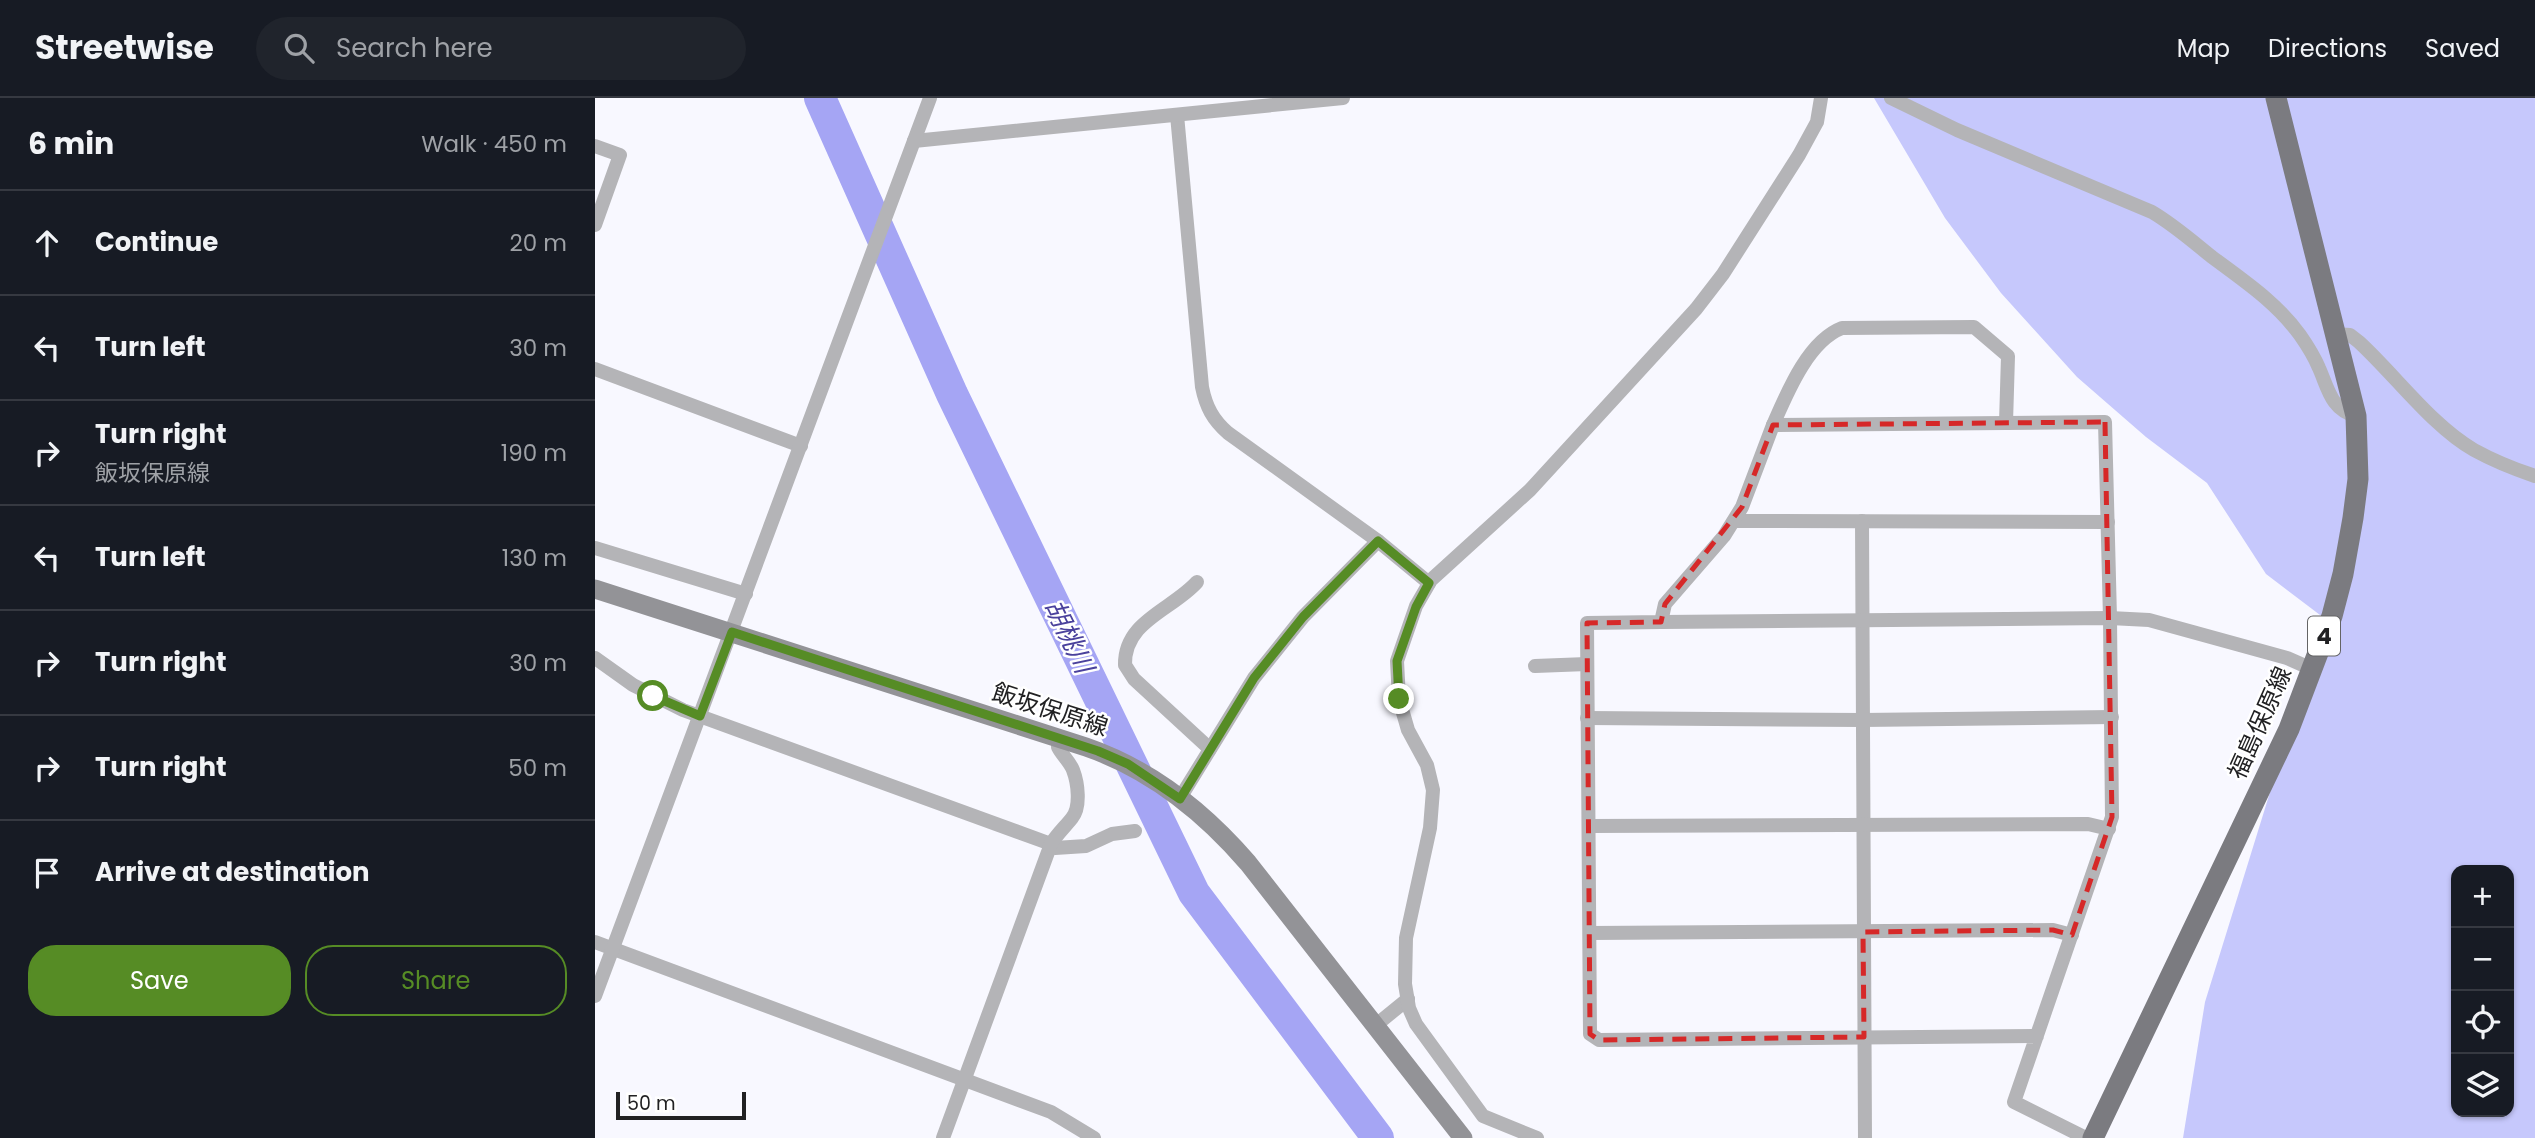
<!DOCTYPE html>
<html lang="en">
<head>
<meta charset="utf-8">
<style>
	:root { --surface:#171b24; --page:#20242c; --text:#f1f3f6; --muted:#9ea1a6; --line:#363941; --accent:#568c25 }
	body { margin:0; font-family:Poppins,"Noto Sans JP",sans-serif; background:var(--page); color:var(--text) }
	.controls { position:absolute; right:21px; bottom:21px; display:grid; overflow:hidden; border-radius:14px; box-shadow:0 2px 5px #0004 }
	.controls button { width:63px; height:63px; display:grid; place-items:center; padding:0; border:0; border-bottom:2px solid var(--line); background:var(--surface); color:var(--text); font:35px sans-serif }
	.scale { position:absolute; left:21px; bottom:18px; width:130px; box-sizing:border-box; padding-left:7px; border:4px solid #212123; border-top:0; font-size:19px; line-height:24px; white-space:nowrap; color:#212123; -webkit-text-stroke:5px #fff; paint-order:stroke }
	.stop { position:absolute; width:21px; height:21px; margin:-16px; border:5px solid #568c25; border-radius:50%; background:#fff }
	.stop.end { background:#568c25; border-color:#fff; box-shadow:0 2px 7px #0008 }
	.list { margin:0; padding:0; list-style:none }
	h2 { display:flex; justify-content:space-between; align-items:center; height:91px; margin:0; padding:0 28px; font-size:30px }
	h2 small { font-size:23px; font-weight:400; color:var(--muted) }
	.list li { display:grid; grid-template-columns:46px 1fr auto; gap:21px; align-items:center; box-sizing:border-box; height:105px; padding:0 28px; border-top:2px solid var(--line) }
	.list b { display:block; font-size:26px; white-space:nowrap }
	.list p { margin:0; font-size:23px; white-space:nowrap; color:var(--muted) }
	.list em { font-size:23px; font-style:normal; color:var(--muted) }
	.actions { display:flex; gap:14px; padding:21px 28px }
	.actions a { flex:1; padding:16px 0; border:2px solid var(--accent); border-radius:28px; text-align:center; font-size:24px; color:var(--accent) }
	.actions .main { background:var(--accent); color:#fff }
	.icon { flex:none; width:38px; height:38px; fill:none; stroke:currentColor; stroke-width:2; stroke-linecap:round; stroke-linejoin:round }
	.map { position:relative; flex:none; width:1940px; height:1040px; overflow:hidden }
	header { display:flex; align-items:center; gap:42px; box-sizing:border-box; height:98px; padding:0 35px; background:var(--surface); border-bottom:2px solid var(--line) }
	header strong { font-size:33px }
	nav { display:flex; gap:38px; margin-inline-start:auto; font-size:24px }
	.search { width:490px; height:63px; background:var(--page); display:flex; align-items:center; gap:18px; box-sizing:border-box; padding:0 24px; border-radius:38px; color:var(--muted); font-size:26px }
	main { display:flex }
	aside { flex:1; background:var(--surface) }
	.map>svg:first-child { display:block }
	.green { fill:#c6c8fc; fill-rule:evenodd }
	.lines { fill:none; stroke-linecap:round; stroke-linejoin:round }
	.river { stroke:#a5a5f4; stroke-width:32 }
	.street { stroke:#b4b4b7; stroke-width:14 }
	.secondary { stroke:#939397; stroke-width:19 }
	.primary { stroke:#7b7b80; stroke-width:21 }
	.route { stroke:#568c25; stroke-width:9 }
	.marked { fill:none; stroke:#d62828; stroke-width:5; stroke-dasharray:14 9; stroke-linejoin:round }
	.labels { text-anchor:middle; stroke-width:5; stroke-linejoin:round; paint-order:stroke }
	.shield { fill:#fff; stroke:#646465; stroke-width:2 }
	.shield-label { font-size:23px; font-weight:bold; fill:#212123 }
	.street-label { font-size:24px; fill:#212123; stroke:#fff }
	.water-label { font-size:26px; font-style:italic; fill:#4a419c; stroke:#fff }
</style>
</head>
<body>
<header>
<strong>Streetwise</strong>
<div class="search"><svg class="icon" aria-label="search" viewBox="0 0 24 24"><circle cx="10" cy="10" r="6"/><path d="M15 15l6 6"/></svg>Search here</div>
<nav><a>Map</a><a>Directions</a><a>Saved</a></nav>
</header>
<main>
<aside>
<h2>6 min<small>Walk · 450 m</small></h2>
<ul class="list">
<li><svg class="icon" aria-label="ahead" viewBox="0 0 24 24"><path d="M12 20V5M6 11l6-6 6 6"/></svg><div><b>Continue</b></div><em>20 m</em></li>
<li><svg class="icon" aria-label="left" viewBox="0 0 24 24"><path d="M17 20v-9H6M10 6l-5 5 5 5"/></svg><div><b>Turn left</b></div><em>30 m</em></li>
<li><svg class="icon" aria-label="right" viewBox="0 0 24 24"><path d="M7 20v-9h11M14 6l5 5-5 5"/></svg><div><b>Turn right</b><p>飯坂保原線</p></div><em>190 m</em></li>
<li><svg class="icon" aria-label="left" viewBox="0 0 24 24"><path d="M17 20v-9H6M10 6l-5 5 5 5"/></svg><div><b>Turn left</b></div><em>130 m</em></li>
<li><svg class="icon" aria-label="right" viewBox="0 0 24 24"><path d="M7 20v-9h11M14 6l5 5-5 5"/></svg><div><b>Turn right</b></div><em>30 m</em></li>
<li><svg class="icon" aria-label="right" viewBox="0 0 24 24"><path d="M7 20v-9h11M14 6l5 5-5 5"/></svg><div><b>Turn right</b></div><em>50 m</em></li>
<li><svg class="icon" aria-label="arrive" viewBox="0 0 24 24"><path d="M6 21V4h12l-3 4 3 4H6"/></svg><div><b>Arrive at destination</b></div></li>
</ul>
<div class="actions"><a class="main">Save</a><a>Share</a></div>
</aside>
<div class="map">
<svg width="1940" height="1040" viewBox="0 0 1940 1040">
	<rect width="100%" height="100%" fill="#f8f8ff"/>
	<!-- green -->
	<path class="green" d="M1279 0H1940V1040H1588L1610 904 1729 520 1671 476 1612 385 1551 339 1482 279 1406 195 1350 120ZM1861 772H1914V1014H1861Z"/>
	<g class="lines">
		<!-- river -->
		<polyline class="river" points="225,0 357,296 599,795 783,1040"/>
		<!-- street -->
		<g class="street">
			<path d="M1296 0 1362 32 1557 114C1579 127 1597 143 1617 159 1649 183 1681 204 1705 237 1712 247 1719 258 1724 270 1733 290 1736 312 1761 318"/>
			<path d="M582 17 607 289C611 309 618 322 633 335L783 443 834 485"/>
			<polyline points="319,43 748,0"/>
			<polyline points="0,48 25,57 0,127"/>
			<path d="M1739 236 1755 237 1764 244C1800 277 1837 328 1879 352 1899 363 1919 371 1940 378"/>
			<polyline points="0,271 206,348"/>
			<path d="M1178 327C1192 295 1213 243 1247 230L1379 229 1413 258 1411 325"/>
			<polyline points="1139,423 1513,424"/>
			<polyline points="1267,423 1270,1040"/>
			<polyline points="0,450 151,496"/>
			<path d="M602 484C577 512 529 523 530 567L539 581 615 651"/>
			<polyline points="1066,524 1515,520 1554,522 1692,560 1717,571"/>
			<polyline points="0,560 38,587 88,612 456,746 460,750 491,748 517,736 540,733"/>
			<polyline points="940,568 992,566"/>
			<polyline points="992,620 1267,622 1517,619"/>
			<polyline points="585,700 659,580 708,519 783,443"/>
			<polyline points="995,728 1493,726 1514,731"/>
			<polyline points="995,835 1458,832 1477,837"/>
			<polyline points="0,844 456,1014 499,1040"/>
			<polyline points="0,898 335,0"/>
			<polyline points="781,927 813,901"/>
			<polyline points="1442,938 1004,942 995,936 992,525 1066,524 1070,506 1129,438 1147,409 1178,327 1510,324 1515,520 1517,719 1419,1004 1491,1040"/>
			<path d="M348 1040 456 746C462 736 470 729 477 720 486 709 483 685 478 672 475 664 467 657 463 649L464 640"/>
			<polyline points="942,1040 888,1018 821,926 814,910 810,886 811,840 835,730 838,692 832,667 813,632 804,601 802,563 821,508 836,482 935,392 1101,211 1128,176 1204,57 1222,24 1226,0"/>
		</g>
		<!-- secondary -->
		<path class="secondary" d="M0 491 491 649C555 671 609 714 653 765L868 1040"/>
		<!-- primary -->
		<polyline class="primary" points="1498,1040 1694,631 1737,518 1748,476 1758,420 1763,381 1761,318 1681,0"/>
	</g>
	<g class="lines">
		<!-- route -->
		<polyline class="route" points="58,598 105,618 137,534 503,653 533,666 585,701 659,580 708,519 783,443 834,485 821,509 802,563 804,601"/>
	</g>
	<!-- marked area -->
	<path class="marked" d="M1510 324 1517 719 1477 837 1458 832 1268 834 1269 939 1004 942 995 936 992 525 1066 524 1070 506 1147 409 1178 327Z"/>
	<g class="labels">
		<!-- shield labels -->
		<rect class="shield" x="1713" y="518.5" width="32" height="39" rx="5"/>
		<g class="shield-label">
			<text x="1729" y="546">4</text>
		</g>
		<!-- street labels -->
		<g class="street-label">
			<text transform="translate(455 612) rotate(18)" y="8">飯坂保原線</text>
			<text transform="translate(1665 625) rotate(-66)" y="8">福島保原線</text>
		</g>
		<!-- water labels -->
		<g class="water-label">
			<text transform="translate(474 538) rotate(64)" y="9">胡桃川</text>
		</g>
	</g>
</svg>
<div class="controls">
<button>+</button>
<button>−</button>
<button><svg class="icon" aria-label="locate" viewBox="0 0 24 24"><circle cx="12" cy="12" r="6"/><path d="M12 2v4M12 18v4M2 12h4M18 12h4"/></svg></button>
<button><svg class="icon" aria-label="layers" viewBox="0 0 24 24"><path d="M12 4l9 5-9 5-9-5zM3 14l9 5 9-5"/></svg></button>
</div>
<div class="scale">50 m</div>
<div class="stop" style="left:58px;top:598px"></div>
<div class="stop end" style="left:804px;top:601px"></div>
</div>
</main>
</body>
</html>
